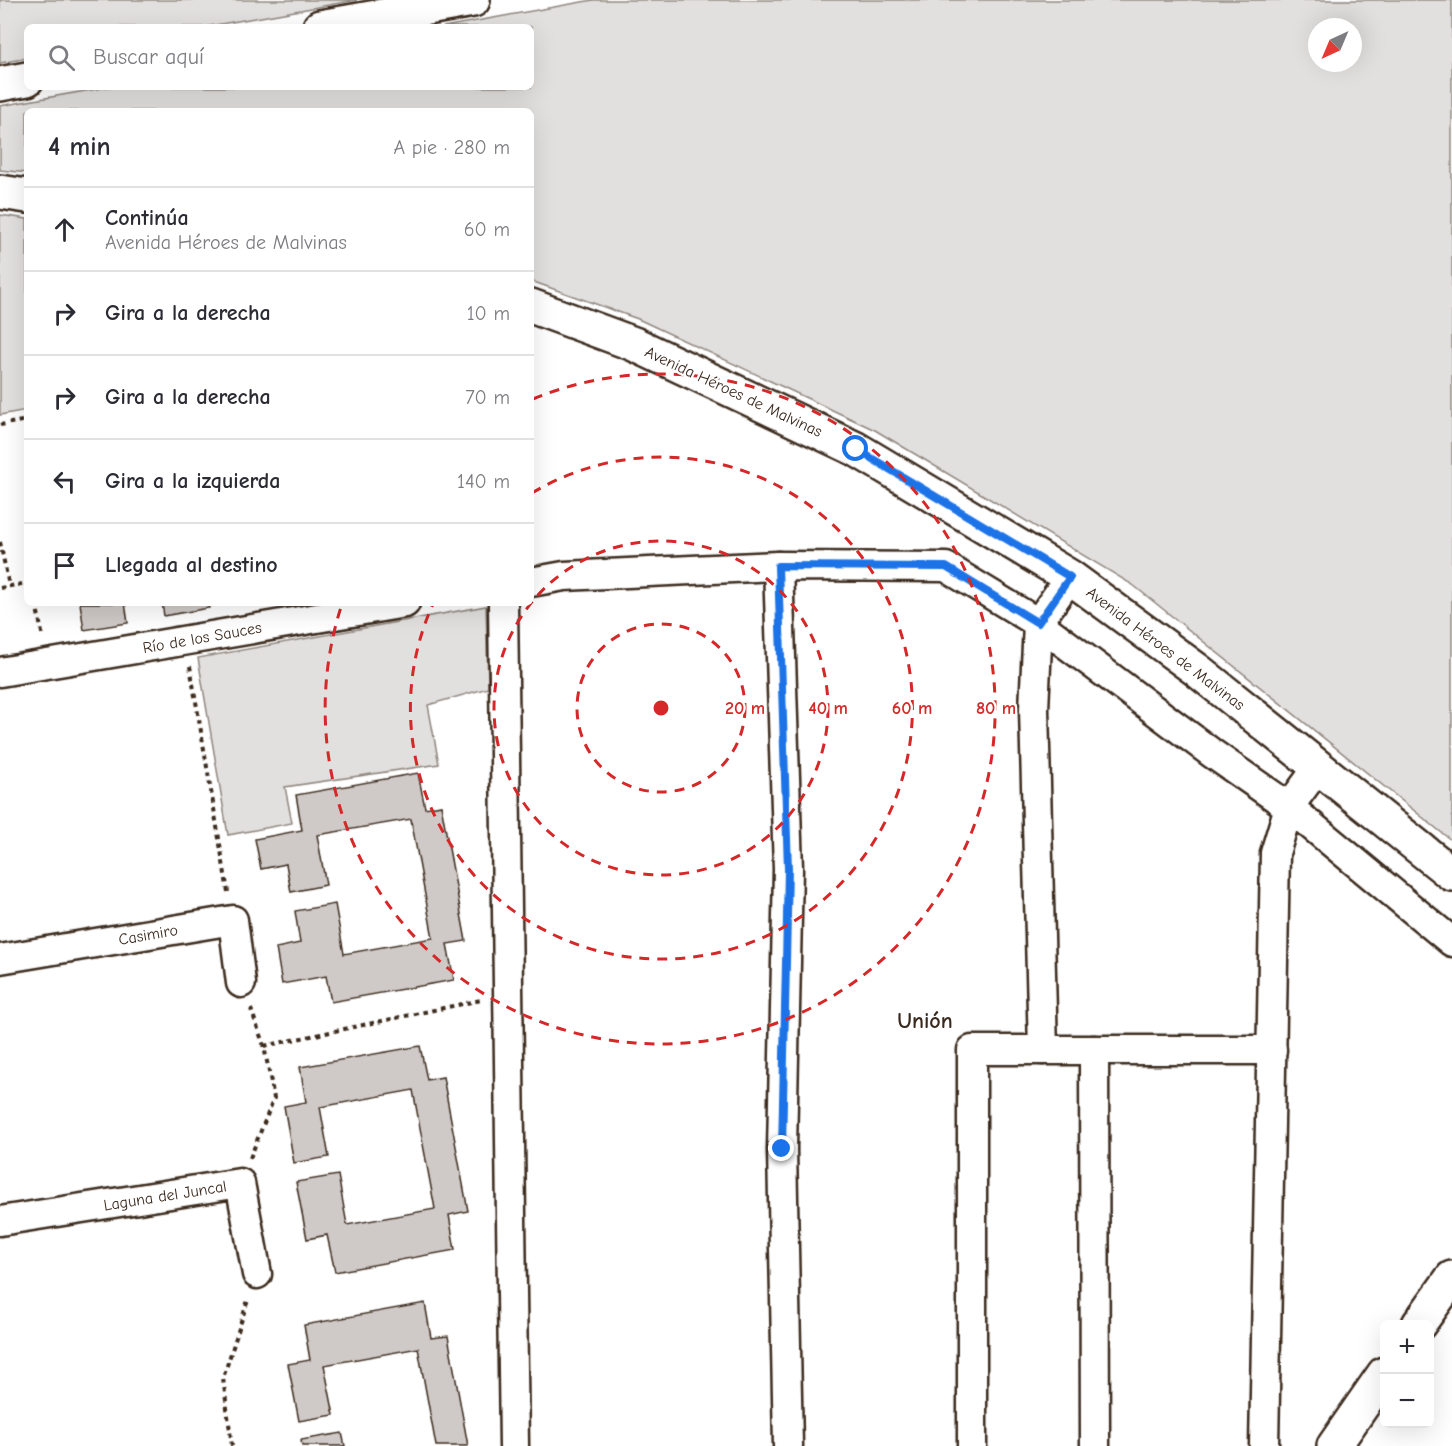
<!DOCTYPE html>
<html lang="es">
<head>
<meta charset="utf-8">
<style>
	:root { --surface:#fff; --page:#f2f2f3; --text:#2b2b33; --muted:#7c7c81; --line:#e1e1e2 }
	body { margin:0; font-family:"Comic Neue",sans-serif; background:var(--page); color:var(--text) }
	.controls { position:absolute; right:18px; bottom:18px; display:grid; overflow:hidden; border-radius:9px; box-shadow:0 6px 24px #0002 }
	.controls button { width:54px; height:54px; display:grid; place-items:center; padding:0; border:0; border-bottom:2px solid var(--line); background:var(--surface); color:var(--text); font:30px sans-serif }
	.compass { position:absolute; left:1308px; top:18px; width:54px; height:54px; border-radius:50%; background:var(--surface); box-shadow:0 6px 24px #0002; rotate:224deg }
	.stop { position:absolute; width:18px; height:18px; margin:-14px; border:4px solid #1a73e8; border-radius:50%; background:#fff }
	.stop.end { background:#1a73e8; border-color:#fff; box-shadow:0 2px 6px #0008 }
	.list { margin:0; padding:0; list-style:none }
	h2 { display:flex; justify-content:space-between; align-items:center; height:78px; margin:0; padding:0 24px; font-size:26px }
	h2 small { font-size:20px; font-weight:400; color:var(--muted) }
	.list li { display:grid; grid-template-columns:39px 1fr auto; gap:18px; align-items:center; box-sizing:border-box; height:84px; padding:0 24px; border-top:2px solid var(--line) }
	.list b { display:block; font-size:22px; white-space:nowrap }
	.list p { margin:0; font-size:20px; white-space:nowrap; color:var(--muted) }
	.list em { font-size:20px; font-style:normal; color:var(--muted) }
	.icon { flex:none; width:33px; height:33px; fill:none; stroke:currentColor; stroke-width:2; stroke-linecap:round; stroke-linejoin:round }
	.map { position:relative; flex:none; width:1452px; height:1446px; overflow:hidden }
	.search { position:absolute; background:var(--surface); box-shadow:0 6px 24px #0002; left:24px; top:24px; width:510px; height:66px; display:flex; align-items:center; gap:15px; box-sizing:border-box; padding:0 21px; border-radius:9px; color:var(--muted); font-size:22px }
	.panel { position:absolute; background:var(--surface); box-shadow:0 6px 24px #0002; left:24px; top:108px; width:510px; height:498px; border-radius:9px }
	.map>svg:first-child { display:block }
	.green { fill:#e2e0de; stroke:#8e857e; stroke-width:1.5; fill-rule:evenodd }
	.building { fill:#cfcac7; stroke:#3b2a1e; stroke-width:1.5 }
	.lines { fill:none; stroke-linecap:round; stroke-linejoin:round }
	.minor-casing { stroke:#3b2a1e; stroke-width:33 }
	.major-casing { stroke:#3b2a1e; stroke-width:38 }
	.path { stroke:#3b2a1e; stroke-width:4; stroke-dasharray:4.5 4.5; stroke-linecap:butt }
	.minor { stroke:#fff; stroke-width:28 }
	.major { stroke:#fff; stroke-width:33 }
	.route { stroke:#1a73e8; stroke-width:8 }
	.ring { fill:none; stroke:#d62828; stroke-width:3; stroke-dasharray:10 8 }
	.labels { text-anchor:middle; stroke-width:4.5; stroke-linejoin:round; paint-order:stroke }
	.street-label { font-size:16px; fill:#3b2a1e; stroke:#fff }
	.district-label { font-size:22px; font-weight:bold; fill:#3b2a1e; stroke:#fff }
	.centre { fill:#d62828; stroke:#fff; stroke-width:3 }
	.ring-label { font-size:18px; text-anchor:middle; font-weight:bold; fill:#d62828; stroke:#fff; stroke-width:4.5; stroke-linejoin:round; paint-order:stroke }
</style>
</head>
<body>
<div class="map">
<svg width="1452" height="1446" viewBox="0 0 1452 1446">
	<rect width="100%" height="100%" fill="#fff"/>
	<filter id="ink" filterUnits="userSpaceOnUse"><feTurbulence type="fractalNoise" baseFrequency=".0167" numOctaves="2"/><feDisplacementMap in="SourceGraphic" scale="12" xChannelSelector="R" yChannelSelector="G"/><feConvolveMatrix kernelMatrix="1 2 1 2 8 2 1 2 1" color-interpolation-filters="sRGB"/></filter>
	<g filter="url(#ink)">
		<!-- green -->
		<g class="green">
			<polygon points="0,0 357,0 204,27 27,27 27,58 0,63"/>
			<path d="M593 0H1452V841L1133 585 875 430 638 319 531 281V111H27V173L0 170V106L108 87H531V27H443ZM1317 27H1353V63H1317Z"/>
			<polygon points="0,215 27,219 27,410 0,415"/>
			<polygon points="486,606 488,688 428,705 439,764 285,787 292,823 228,835 198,658"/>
		</g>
		<!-- building -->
		<g class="building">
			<polygon points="80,603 125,603 128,623 84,630"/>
			<polygon points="162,603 208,603 209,608 164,616"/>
			<polygon points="418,773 425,808 441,805 466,941 447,944 454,980 331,1002 326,976 282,984 276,948 300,943 295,911 335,904 344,954 433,938 411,819 317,835 326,885 291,892 286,864 261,869 255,839 302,830 296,795"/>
			<polygon points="420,1046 427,1080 443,1077 468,1211 449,1215 455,1250 335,1272 327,1235 307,1239 296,1182 338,1175 347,1225 435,1209 413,1090 320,1107 329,1157 294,1163 284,1106 306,1102 300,1067"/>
			<polygon points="425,1303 431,1338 448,1336 468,1446 436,1446 418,1348 324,1365 334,1415 299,1421 288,1364 310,1360 304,1325"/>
			<polygon points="342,1433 345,1446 302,1446 301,1440"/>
		</g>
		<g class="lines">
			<defs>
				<g id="minor">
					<polyline points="778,566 788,869 782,1149 788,1446"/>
					<polyline points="531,582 564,576 778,566 946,567 1038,623 1213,754 1289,807 1452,942"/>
					<polyline points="503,603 514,1446"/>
					<polyline points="0,672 405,603"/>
					<polyline points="0,959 233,920 241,983"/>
					<polyline points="1043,1050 1034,709 1038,623 1070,577"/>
					<polyline points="1094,1050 1095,1446"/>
					<polyline points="0,1221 240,1183 257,1274"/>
					<polyline points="972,1446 972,1050 1272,1050"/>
					<polyline points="1264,1446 1275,853 1289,807 1319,766"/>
				</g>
				<g id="major">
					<polyline points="320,27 473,0"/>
					<polyline points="0,84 27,79"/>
					<polyline points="0,192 27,196"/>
					<polyline points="531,306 634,344 856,449 1070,577 1197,670 1452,874"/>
					<polyline points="1419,1324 1452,1278"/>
					<polyline points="1334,1446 1384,1374"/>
				</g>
			</defs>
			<!-- minor casing -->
			<use href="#minor" class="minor-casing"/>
			<!-- major casing -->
			<use href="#major" class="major-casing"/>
			<!-- path -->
			<g class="path">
				<polyline points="0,425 27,420"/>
				<polyline points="0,542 9,586"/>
				<polyline points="0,588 27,583"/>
				<polyline points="36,603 43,638"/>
				<polyline points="190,666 228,892"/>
				<polyline points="264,1046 481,1000"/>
				<polyline points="250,1158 274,1098 264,1046 251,1009"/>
				<polyline points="232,1446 223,1378 248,1300"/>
			</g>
			<!-- minor -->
			<use href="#minor" class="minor"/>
			<!-- major -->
			<use href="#major" class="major"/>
		</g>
	</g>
	<g class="lines" filter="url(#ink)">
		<!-- route -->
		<polyline class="route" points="782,1149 788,869 778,566 946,567 1038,623 1070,577 856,449"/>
	</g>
	<!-- distance rings -->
	<g class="ring">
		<circle cx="661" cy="708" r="84"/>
		<circle cx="661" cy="708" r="167"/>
		<path d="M532 493A251 251 0 1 1 433 604"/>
		<path d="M533 399A335 335 0 1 1 342 604"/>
	</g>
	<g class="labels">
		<!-- street labels -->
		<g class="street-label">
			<text transform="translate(734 391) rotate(25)" y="6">Avenida Héroes de Malvinas</text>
			<text transform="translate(202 637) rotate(-10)" y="6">Río de los Sauces</text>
			<text transform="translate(1166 648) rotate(37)" y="6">Avenida Héroes de Malvinas</text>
			<text transform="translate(148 934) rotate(-10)" y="6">Casimiro</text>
			<text transform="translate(165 1195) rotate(-9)" y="6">Laguna del Juncal</text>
		</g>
		<!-- district labels -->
		<g class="district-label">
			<text x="925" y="1028">Unión</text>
		</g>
	</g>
	<circle cx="661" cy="708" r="9" class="centre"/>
	<g class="ring-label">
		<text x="745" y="714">20 m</text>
		<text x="828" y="714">40 m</text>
		<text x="912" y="714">60 m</text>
		<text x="996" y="714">80 m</text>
	</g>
</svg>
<div class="controls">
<button>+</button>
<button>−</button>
</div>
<svg class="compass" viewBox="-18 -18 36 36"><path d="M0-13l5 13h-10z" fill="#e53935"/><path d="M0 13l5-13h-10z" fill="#7c7c81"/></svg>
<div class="stop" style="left:856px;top:449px"></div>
<div class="stop end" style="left:782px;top:1149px"></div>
<div class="search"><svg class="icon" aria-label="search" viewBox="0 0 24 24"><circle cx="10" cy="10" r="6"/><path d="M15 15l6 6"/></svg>Buscar aquí</div>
<section class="panel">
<h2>4 min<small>A pie · 280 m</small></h2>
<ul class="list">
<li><svg class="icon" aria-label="ahead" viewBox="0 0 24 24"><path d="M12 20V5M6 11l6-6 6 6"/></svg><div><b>Continúa</b><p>Avenida Héroes de Malvinas</p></div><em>60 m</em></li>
<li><svg class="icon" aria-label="right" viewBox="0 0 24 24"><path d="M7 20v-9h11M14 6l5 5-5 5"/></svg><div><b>Gira a la derecha</b></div><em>10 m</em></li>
<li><svg class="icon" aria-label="right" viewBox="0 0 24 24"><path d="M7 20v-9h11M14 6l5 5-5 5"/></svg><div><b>Gira a la derecha</b></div><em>70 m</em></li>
<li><svg class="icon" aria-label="left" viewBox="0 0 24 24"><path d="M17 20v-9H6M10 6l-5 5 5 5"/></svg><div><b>Gira a la izquierda</b></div><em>140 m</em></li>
<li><svg class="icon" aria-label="arrive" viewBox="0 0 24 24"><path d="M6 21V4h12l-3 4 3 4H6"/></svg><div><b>Llegada al destino</b></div></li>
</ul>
</section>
</div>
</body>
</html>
